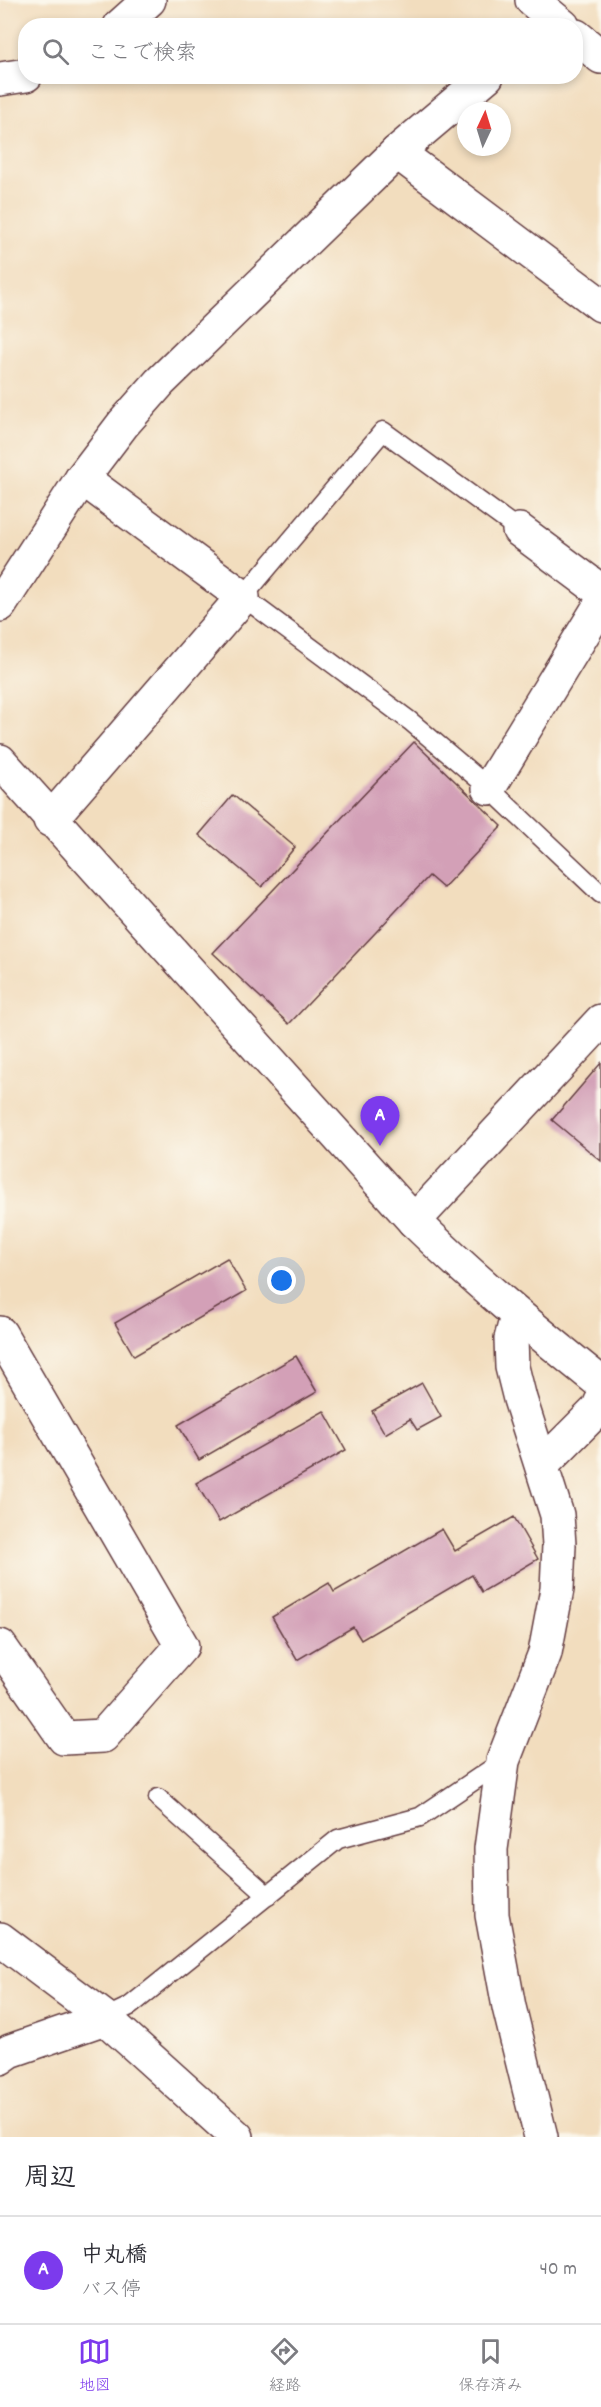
<!DOCTYPE html>
<html lang="ja">
<head>
<meta charset="utf-8">
<style>
	:root { --surface:#fff; --page:#f7f7f7; --text:#2b2b33; --muted:#7c7c81; --line:#e1e1e2; --accent:#7c3aed }
	body { margin:0; font-family:Dekko,"Klee One",sans-serif; background:var(--page); color:var(--text) }
	.compass { position:absolute; left:457px; top:102px; width:54px; height:54px; border-radius:50%; background:var(--surface); box-shadow:0 3px 9px #0003; rotate:4deg }
	.you { position:absolute; left:282px; top:1281px; width:21px; height:21px; margin:-15px; border:4px solid #fff; border-radius:50%; background:#1a73e8; box-shadow:0 0 0 9px #1a73e833 }
	.badge { display:grid; place-items:center; width:39px; height:39px; border-radius:50%; background:var(--accent); color:#fff; font-size:20px; font-weight:700 }
	.pin { position:absolute; translate:-50% -50px; filter:drop-shadow(0 2px 3px #0008) }
	.pin::after { content:''; position:absolute; top:32px; width:21px; height:18px; background:inherit; clip-path:polygon(0 0,100% 0,50% 100%) }
	.list { margin:0; padding:0; list-style:none }
	h2 { display:flex; justify-content:space-between; align-items:center; height:78px; margin:0; padding:0 24px; font-size:26px }
	h2 small { font-size:20px; font-weight:400; color:var(--muted) }
	.list li { display:grid; grid-template-columns:39px 1fr auto; gap:18px; align-items:center; box-sizing:border-box; height:108px; padding:0 24px; border-top:2px solid var(--line) }
	.list b { display:block; font-size:22px; white-space:nowrap }
	.list p { margin:0; font-size:20px; white-space:nowrap; color:var(--muted) }
	.list em { font-size:20px; font-style:normal; color:var(--muted) }
	.icon { flex:none; width:33px; height:33px; fill:none; stroke:currentColor; stroke-width:2; stroke-linecap:round; stroke-linejoin:round }
	.map { position:relative; flex:none; width:601px; height:2137px; overflow:hidden }
	.search { position:absolute; background:var(--surface); box-shadow:0 3px 9px #0003; left:18px; right:18px; top:18px; height:66px; display:flex; align-items:center; gap:15px; box-sizing:border-box; padding:0 21px; border-radius:24px; color:var(--muted); font-size:22px }
	.sheet { height:186px; background:var(--surface) }
	nav { display:flex; justify-content:space-around; align-items:center; box-sizing:border-box; height:84px; border-top:2px solid var(--line); background:var(--surface); font-size:16px; color:var(--muted) }
	nav a { display:grid; justify-items:center; gap:3px }
	nav .on { color:var(--accent) }
	.map>svg:first-child { display:block }
	.building { fill:#d3a0b7 }
	.lines { fill:none; stroke-linecap:round; stroke-linejoin:round }
	.lane-casing { stroke:#633c41; stroke-width:21 }
	.street-casing { stroke:#633c41; stroke-width:36 }
	.secondary-casing { stroke:#633c41; stroke-width:36 }
	.lane { stroke:#fff; stroke-width:18 }
	.street { stroke:#fff; stroke-width:33 }
	.secondary { stroke:#fff; stroke-width:33 }
</style>
</head>
<body>
<div class="map">
<svg width="601" height="2137" viewBox="0 0 601 2137">
	<rect width="100%" height="100%" fill="#fbf7ec"/>
	<filter id="ink" filterUnits="userSpaceOnUse"><feTurbulence type="fractalNoise" baseFrequency=".0167" numOctaves="2"/><feDisplacementMap in="SourceGraphic" scale="12" xChannelSelector="R" yChannelSelector="G"/><feConvolveMatrix kernelMatrix="1 2 1 2 8 2 1 2 1" color-interpolation-filters="sRGB"/></filter>
	<filter id="wash" filterUnits="userSpaceOnUse"><feTurbulence type="fractalNoise" baseFrequency=".008" numOctaves="4" result="noise"/><feDisplacementMap in="SourceGraphic" scale="24" xChannelSelector="R" yChannelSelector="G"/><feGaussianBlur stdDeviation="1.35" result="paint"/><feColorMatrix in="noise" values="0 0 0 0 0 0 0 0 0 0 0 0 0 0 0 0 0 1.4 0 .05"/><feComposite in="paint" operator="in"/></filter>
	<g filter="url(#wash)">
		<rect width="100%" height="100%" fill="#f2ddbe"/>
		<g id="blocks">
			<!-- building -->
			<g class="building">
				<polygon points="414,742 502,826 443,888 429,876 289,1024 213,953"/>
				<polygon points="233,795 295,847 262,887 199,835"/>
				<polygon points="601,1063 601,1161 552,1120"/>
				<polygon points="227,1258 246,1291 134,1356 115,1323"/>
				<polygon points="296,1356 317,1392 199,1460 178,1425"/>
				<polygon points="422,1383 441,1417 417,1430 410,1419 385,1434 372,1411"/>
				<polygon points="324,1411 346,1450 219,1522 196,1483"/>
				<polygon points="514,1517 538,1559 482,1592 472,1575 361,1640 353,1627 297,1660 272,1617 329,1583 334,1592 442,1529 455,1551"/>
			</g>
		</g>
	</g>
	<g filter="url(#ink)">
		<use href="#blocks" fill-opacity="0" stroke="#633c41" stroke-width="1.5"/>
		<g class="lines">
			<defs>
				<g id="lane">
					<polyline points="519,530 383,431 243,597 410,721 489,788 601,894"/>
					<polyline points="158,1798 268,1896"/>
					<polyline points="105,2018 130,2006 338,1839 420,1817 503,1761"/>
				</g>
				<g id="street">
					<polyline points="532,0 563,26"/>
					<polyline points="120,26 149,0"/>
					<polyline points="576,36 601,57"/>
					<polyline points="0,79 26,75"/>
					<polyline points="397,152 601,305"/>
					<polyline points="519,530 601,591"/>
					<polyline points="0,605 82,478 123,424 160,382 397,152 487,76"/>
					<polyline points="489,788 601,604"/>
					<polyline points="50,820 243,597 82,478"/>
					<polyline points="414,1221 601,1021"/>
					<polyline points="517,1316 511,1339 512,1367 520,1399 557,1515 559,1545 557,1589 545,1653 503,1761 491,1849 492,1915 509,2007 541,2137"/>
					<polyline points="0,1333 182,1646 103,1736 64,1738 0,1646"/>
					<polyline points="542,1465 598,1409 601,1402"/>
					<polyline points="0,1939 105,2018 237,2137"/>
					<polyline points="0,2058 10,2051 105,2018"/>
				</g>
				<path id="secondary" d="M0 761 414 1221C473 1279 536 1331 601 1383"/>
			</defs>
			<!-- lane casing -->
			<use href="#lane" class="lane-casing"/>
			<!-- street casing -->
			<use href="#street" class="street-casing"/>
			<!-- secondary casing -->
			<use href="#secondary" class="secondary-casing"/>
			<!-- lane -->
			<use href="#lane" class="lane"/>
			<!-- street -->
			<use href="#street" class="street"/>
			<!-- secondary -->
			<use href="#secondary" class="secondary"/>
		</g>
	</g>
</svg>
<svg class="compass" viewBox="-18 -18 36 36"><path d="M0-13l5 13h-10z" fill="#e53935"/><path d="M0 13l5-13h-10z" fill="#7c7c81"/></svg>
<div class="you"></div>
<div class="pin badge" style="left:380px;top:1146px">A</div>
<div class="search"><svg class="icon" aria-label="search" viewBox="0 0 24 24"><circle cx="10" cy="10" r="6"/><path d="M15 15l6 6"/></svg>ここで検索</div>
</div>
<section class="sheet">
<h2>周辺<small></small></h2>
<ul class="list">
<li><span class="badge">A</span><div><b>中丸橋</b><p>バス停</p></div><em>40 m</em></li>
</ul>
</section>
<nav>
<a class="on"><svg class="icon" aria-label="map" viewBox="0 0 24 24"><path d="M3 6l6-2 6 2 6-2v14l-6 2-6-2-6 2zM9 4v14M15 6v14"/></svg>地図</a>
<a><svg class="icon" aria-label="directions" viewBox="0 0 24 24"><path d="M12 3l9 9-9 9-9-9zM9 14v-3h6M13 9l2 2-2 2"/></svg>経路</a>
<a><svg class="icon" aria-label="saved" viewBox="0 0 24 24"><path d="M7 4h10v16l-5-4-5 4z"/></svg>保存済み</a>
</nav>
</body>
</html>
